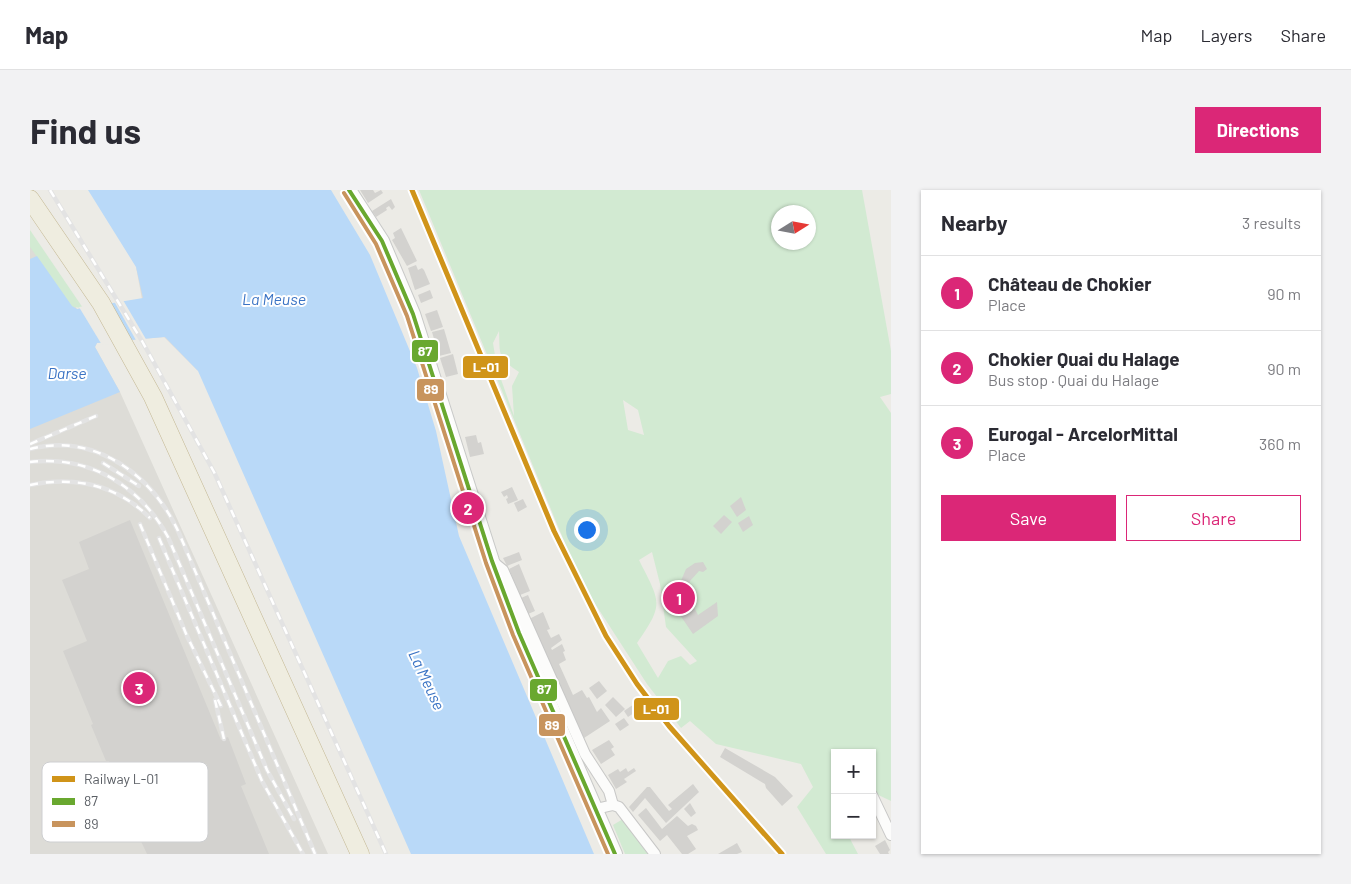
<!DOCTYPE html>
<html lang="en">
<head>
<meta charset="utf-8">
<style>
	:root { --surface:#fff; --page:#f2f2f3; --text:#2b2b33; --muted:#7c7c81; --line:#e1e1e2; --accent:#db2777 }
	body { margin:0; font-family:Barlow,sans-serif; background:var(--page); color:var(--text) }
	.controls { position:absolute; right:15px; bottom:15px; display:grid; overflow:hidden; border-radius:0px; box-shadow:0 1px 4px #0004 }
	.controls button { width:45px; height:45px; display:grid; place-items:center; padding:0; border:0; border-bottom:1px solid var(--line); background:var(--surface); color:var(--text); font:25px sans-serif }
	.compass { position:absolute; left:741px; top:15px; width:45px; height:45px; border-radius:50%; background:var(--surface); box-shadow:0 1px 4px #0004; rotate:79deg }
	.you { position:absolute; left:556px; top:339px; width:18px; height:18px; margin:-12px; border:4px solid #fff; border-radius:50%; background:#1a73e8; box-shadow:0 0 0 8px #1a73e833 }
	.badge { display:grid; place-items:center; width:32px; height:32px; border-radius:50%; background:var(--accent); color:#fff; font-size:16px; font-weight:700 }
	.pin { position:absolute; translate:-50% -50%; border:2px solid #fff; box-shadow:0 1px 5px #0006 }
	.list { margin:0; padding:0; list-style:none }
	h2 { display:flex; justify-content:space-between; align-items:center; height:65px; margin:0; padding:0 20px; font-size:21px }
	h2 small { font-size:16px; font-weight:400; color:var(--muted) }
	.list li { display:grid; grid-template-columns:32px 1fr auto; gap:15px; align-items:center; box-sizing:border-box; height:75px; padding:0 20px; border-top:1px solid var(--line) }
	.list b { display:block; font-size:19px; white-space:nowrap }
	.list p { margin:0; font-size:16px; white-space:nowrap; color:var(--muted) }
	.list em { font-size:16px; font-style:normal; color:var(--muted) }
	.actions { display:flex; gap:10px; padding:15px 20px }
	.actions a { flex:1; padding:11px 0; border:1px solid var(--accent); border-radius:0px; text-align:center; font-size:18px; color:var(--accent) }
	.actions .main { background:var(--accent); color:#fff }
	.map { position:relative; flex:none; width:861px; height:664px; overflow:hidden; border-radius:0px }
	header { display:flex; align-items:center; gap:30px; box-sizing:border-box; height:70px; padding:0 25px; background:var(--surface); border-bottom:1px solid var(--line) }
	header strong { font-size:24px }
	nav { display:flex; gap:28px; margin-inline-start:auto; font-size:18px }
	.intro { display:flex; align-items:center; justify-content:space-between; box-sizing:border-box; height:120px; padding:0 30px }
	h1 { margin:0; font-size:35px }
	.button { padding:12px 22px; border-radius:0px; background:var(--accent); color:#fff; font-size:18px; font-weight:700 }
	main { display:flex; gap:30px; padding:0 30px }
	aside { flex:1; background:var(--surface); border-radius:0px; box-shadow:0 1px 4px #0004 }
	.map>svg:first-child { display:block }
	.industrial { fill:#dddcd7 }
	.green { fill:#d2ead2; fill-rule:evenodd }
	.water { fill:#b9d9f8 }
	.pier { fill:#ecebe6 }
	.building { fill:#d3d2cf }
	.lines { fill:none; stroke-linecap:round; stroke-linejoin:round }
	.street-casing { stroke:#c8c8c7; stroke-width:12 }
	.secondary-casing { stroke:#c8c9c8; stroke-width:16 }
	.highway-casing { stroke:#c4b893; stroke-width:19 }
	.street { stroke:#fcfcfb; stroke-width:10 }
	.secondary { stroke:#fcfcfb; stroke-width:14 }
	.highway { stroke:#efede0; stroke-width:18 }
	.rail-casing { stroke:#e3e3e3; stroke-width:4.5 }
	.rail { stroke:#fff; stroke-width:2.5; stroke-dasharray:8; stroke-linecap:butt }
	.bus-1-casing { stroke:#fff; stroke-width:8 }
	.bus-2-casing { stroke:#fff; stroke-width:8 }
	.bus-1 { stroke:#69a82f; stroke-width:4 }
	.bus-2 { stroke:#c8945d; stroke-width:4 }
	.rail-1-casing { stroke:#fff; stroke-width:9 }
	.rail-1 { stroke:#d09419; stroke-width:5 }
	.labels { text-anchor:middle; stroke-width:4; stroke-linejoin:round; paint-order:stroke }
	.water-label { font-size:16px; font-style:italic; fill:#3a73c4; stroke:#fff }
	.key { fill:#fff; stroke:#cecfd1; stroke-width:1 }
	.key-label { font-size:14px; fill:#5b5f65 }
	.line-badge { stroke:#fff; stroke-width:2 }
	.badge-label { font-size:14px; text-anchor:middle; font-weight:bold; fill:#fff }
</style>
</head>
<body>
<header>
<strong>Map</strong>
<nav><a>Map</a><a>Layers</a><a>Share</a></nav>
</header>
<div class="intro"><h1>Find us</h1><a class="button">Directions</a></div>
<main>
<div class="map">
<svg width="861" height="664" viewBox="0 0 861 664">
	<rect width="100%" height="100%" fill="#ecebe6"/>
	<!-- industrial -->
	<polygon class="industrial" points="0,55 47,119 112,109 106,77 168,181 134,147 67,153 65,157 90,202 298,664 0,664"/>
	<!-- green -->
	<g class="green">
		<path d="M389 0H832L861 161V204L850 207 861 223V611L842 602V563H805V613L801 615 805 623V645H818L828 664H796L767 617 783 597 771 574 686 554 660 531 651 538 617 494 551 392ZM748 22H778V52H748ZM469 141C470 164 467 168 489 182L482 196 484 226 467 178 463 153ZM593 210 608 220 614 245 598 240ZM622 362 630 394 636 437 667 471 660 475 651 466 638 471 628 488 607 453C635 413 630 412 609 370Z"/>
		<polygon points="0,40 53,118 42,117 0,57"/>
		<polygon points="593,629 621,664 595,664 583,635"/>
	</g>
	<!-- water -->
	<polygon class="water" points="58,0 301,0 340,65 387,178 406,241 429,346 564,664 381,664 168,181 135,147 67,153 65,157 90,202 0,239 0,69 7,66 42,116 47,119 113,108 106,77"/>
	<!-- pier -->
	<g class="pier">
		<polygon points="93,110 117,151 107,152 84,111"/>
		<polygon points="79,112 102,152 72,155 49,117"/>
	</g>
	<!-- building -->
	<g class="building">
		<polygon points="330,0 343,0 345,3 351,0 353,3 338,13"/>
		<polygon points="361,9 365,17 362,20 359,16 356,18 357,20 346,27 342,21"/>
		<polygon points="371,38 387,71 377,76 362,50 365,48 363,43"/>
		<polygon points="386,75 388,80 392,78 394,80 400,94 385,100 378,78"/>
		<polygon points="400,100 403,108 391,113 388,105"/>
		<polygon points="407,120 413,137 401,141 395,124"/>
		<polygon points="414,139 421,163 409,166 402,142"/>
		<polygon points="423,164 428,184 416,187 410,168"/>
		<polygon points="446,245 448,253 451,252 454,264 440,267 435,247"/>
		<polygon points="482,297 488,310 478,314 476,309 478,308 477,305 474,307 471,302"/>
		<polygon points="711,307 716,320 707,327 700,316"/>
		<polygon points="493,309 497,317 488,322 484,313"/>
		<polygon points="694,325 702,332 691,344 683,336"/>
		<polygon points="719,326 723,335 713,342 708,333"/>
		<polygon points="100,330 191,550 198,547 216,594 211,596 239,664 117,664 94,615 97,614 79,571 76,571 61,535 63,534 33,461 57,451 32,390 59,379 49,352"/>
		<polygon points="489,362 492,370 477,376 473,368"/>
		<polygon points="673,372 677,379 673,382 669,381 660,391 654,406 661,411 668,425 687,412 688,426 663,444 639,409 644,407 656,379 665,373"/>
		<polygon points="489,374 500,401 490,405 479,379"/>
		<polygon points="498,405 505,421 498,424 491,408"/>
		<polygon points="513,422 520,439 517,440 521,448 529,444 532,450 521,458 522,460 532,454 535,461 533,462 536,470 529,474 543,505 552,500 557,508 559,507 567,522 571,518 580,531 554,548 499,429"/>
		<polygon points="569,491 577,501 567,509 559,498"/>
		<polygon points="583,507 595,519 586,527 575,515"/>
		<polygon points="607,512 611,518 598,527 594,521"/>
		<polygon points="594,528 599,535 590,541 585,534"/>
		<polygon points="579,550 584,557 581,559 585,565 571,574 562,560"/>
		<polygon points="695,558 745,587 763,606 752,616 736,598 735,594 690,567"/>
		<polygon points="596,578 598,582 604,578 606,581 594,589 597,592 586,599 578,585 588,579 590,582"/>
		<polygon points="663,594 669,602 636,633 615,608 603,622 599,617 617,597 620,597 639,621 642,619 638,615"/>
		<polygon points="660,613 666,623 661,627 654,619"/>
		<polygon points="616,618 632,639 647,626 658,636 662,634 666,636 668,640 657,646 666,659 658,664 652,664 637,645 630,651 608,625"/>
		<polygon points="855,650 860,660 858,662 859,664 850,664 845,656"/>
		<polygon points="707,653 712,662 707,664 688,664"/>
	</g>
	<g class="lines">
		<defs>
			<g id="street">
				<polyline points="462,371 473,380 555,564 579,601 583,615"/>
				<polyline points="842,605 861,645"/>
				<polyline points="566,619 583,615 589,617 625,664"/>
			</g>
			<polyline id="secondary" points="319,0 352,51 383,124 462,371 489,443 585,664"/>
			<polyline id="highway" points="0,9 71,113 123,207 330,664"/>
		</defs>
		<!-- street casing -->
		<use href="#street" class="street-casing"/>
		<!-- secondary casing -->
		<use href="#secondary" class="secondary-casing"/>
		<!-- highway casing -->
		<use href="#highway" class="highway-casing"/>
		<!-- street -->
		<use href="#street" class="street"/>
		<!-- secondary -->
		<use href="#secondary" class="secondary"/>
		<!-- highway -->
		<use href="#highway" class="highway"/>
		<defs>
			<g id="rail">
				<polyline points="20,0 112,151 184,282 356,664"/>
				<polyline points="0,254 66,226"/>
				<path d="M0 259C66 242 123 286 149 343L285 664"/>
				<path d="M0 272C60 265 110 296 138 347L237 580 264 629"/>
				<polyline points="73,273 109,296"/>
				<path d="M0 295C45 286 87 295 120 328"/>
				<polyline points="110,334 157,446 191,516"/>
				<polyline points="129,348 232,591 273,664"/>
				<polyline points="185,510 194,549"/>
			</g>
		</defs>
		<!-- rail casing -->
		<use href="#rail" class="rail-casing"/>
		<!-- rail -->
		<use href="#rail" class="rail"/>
		<defs>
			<polyline id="bus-1" points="319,0 352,51 383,124 462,371 489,443 585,664"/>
			<polyline id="bus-2" points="314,3 346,54 377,126 456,373 483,445 578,664"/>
		</defs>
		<!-- bus-1 casing -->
		<use href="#bus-1" class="bus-1-casing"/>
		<!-- bus-2 casing -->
		<use href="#bus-2" class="bus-2-casing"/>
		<!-- bus-1 -->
		<use href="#bus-1" class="bus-1"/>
		<!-- bus-2 -->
		<use href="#bus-2" class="bus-2"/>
		<defs>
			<polyline id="rail-1" points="382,0 524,341 576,446 607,494 639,536 752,664"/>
		</defs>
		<!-- rail-1 casing -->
		<use href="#rail-1" class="rail-1-casing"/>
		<!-- rail-1 -->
		<use href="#rail-1" class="rail-1"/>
	</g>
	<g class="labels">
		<!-- water labels -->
		<g class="water-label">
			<text x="244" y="115">La Meuse</text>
			<text x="37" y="189">Darse</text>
			<text transform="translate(397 490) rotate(65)" y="6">La Meuse</text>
		</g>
	</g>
	<!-- legend -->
	<rect x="12" y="572" width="166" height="80" rx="8" class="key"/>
	<rect x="22" y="586" width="23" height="6" fill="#d09419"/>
	<rect x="22" y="608" width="23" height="7" fill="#69a82f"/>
	<rect x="22" y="631" width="23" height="6" fill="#c8945d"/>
	<g class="key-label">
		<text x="54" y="594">Railway L-01</text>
		<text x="54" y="616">87</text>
		<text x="54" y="639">89</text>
	</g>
	<g class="line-badge">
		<rect x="381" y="149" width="28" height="24" rx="5" fill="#69a82f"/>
		<rect x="432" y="165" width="47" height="24" rx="5" fill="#d09419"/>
		<rect x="386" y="188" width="29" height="24" rx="5" fill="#c8945d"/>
		<rect x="499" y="488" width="29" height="24" rx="5" fill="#69a82f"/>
		<rect x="603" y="507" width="47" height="24" rx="5" fill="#d09419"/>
		<rect x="508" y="523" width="28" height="24" rx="5" fill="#c8945d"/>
	</g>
	<g class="badge-label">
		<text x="395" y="166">87</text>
		<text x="456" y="182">L-01</text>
		<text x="401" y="204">89</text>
		<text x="514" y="504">87</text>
		<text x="626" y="524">L-01</text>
		<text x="522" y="540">89</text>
	</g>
</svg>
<div class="controls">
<button>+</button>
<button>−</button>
</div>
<svg class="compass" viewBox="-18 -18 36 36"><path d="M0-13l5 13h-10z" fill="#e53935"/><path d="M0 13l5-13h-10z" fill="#7c7c81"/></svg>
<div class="you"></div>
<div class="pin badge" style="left:649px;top:408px">1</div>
<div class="pin badge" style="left:438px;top:318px">2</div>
<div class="pin badge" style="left:109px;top:498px">3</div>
</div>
<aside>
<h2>Nearby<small>3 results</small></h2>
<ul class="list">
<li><span class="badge">1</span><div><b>Château de Chokier</b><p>Place</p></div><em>90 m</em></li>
<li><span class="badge">2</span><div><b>Chokier Quai du Halage</b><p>Bus stop · Quai du Halage</p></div><em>90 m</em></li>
<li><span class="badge">3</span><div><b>Eurogal - ArcelorMittal</b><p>Place</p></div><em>360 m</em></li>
</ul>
<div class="actions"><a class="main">Save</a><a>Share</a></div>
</aside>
</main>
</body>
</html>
